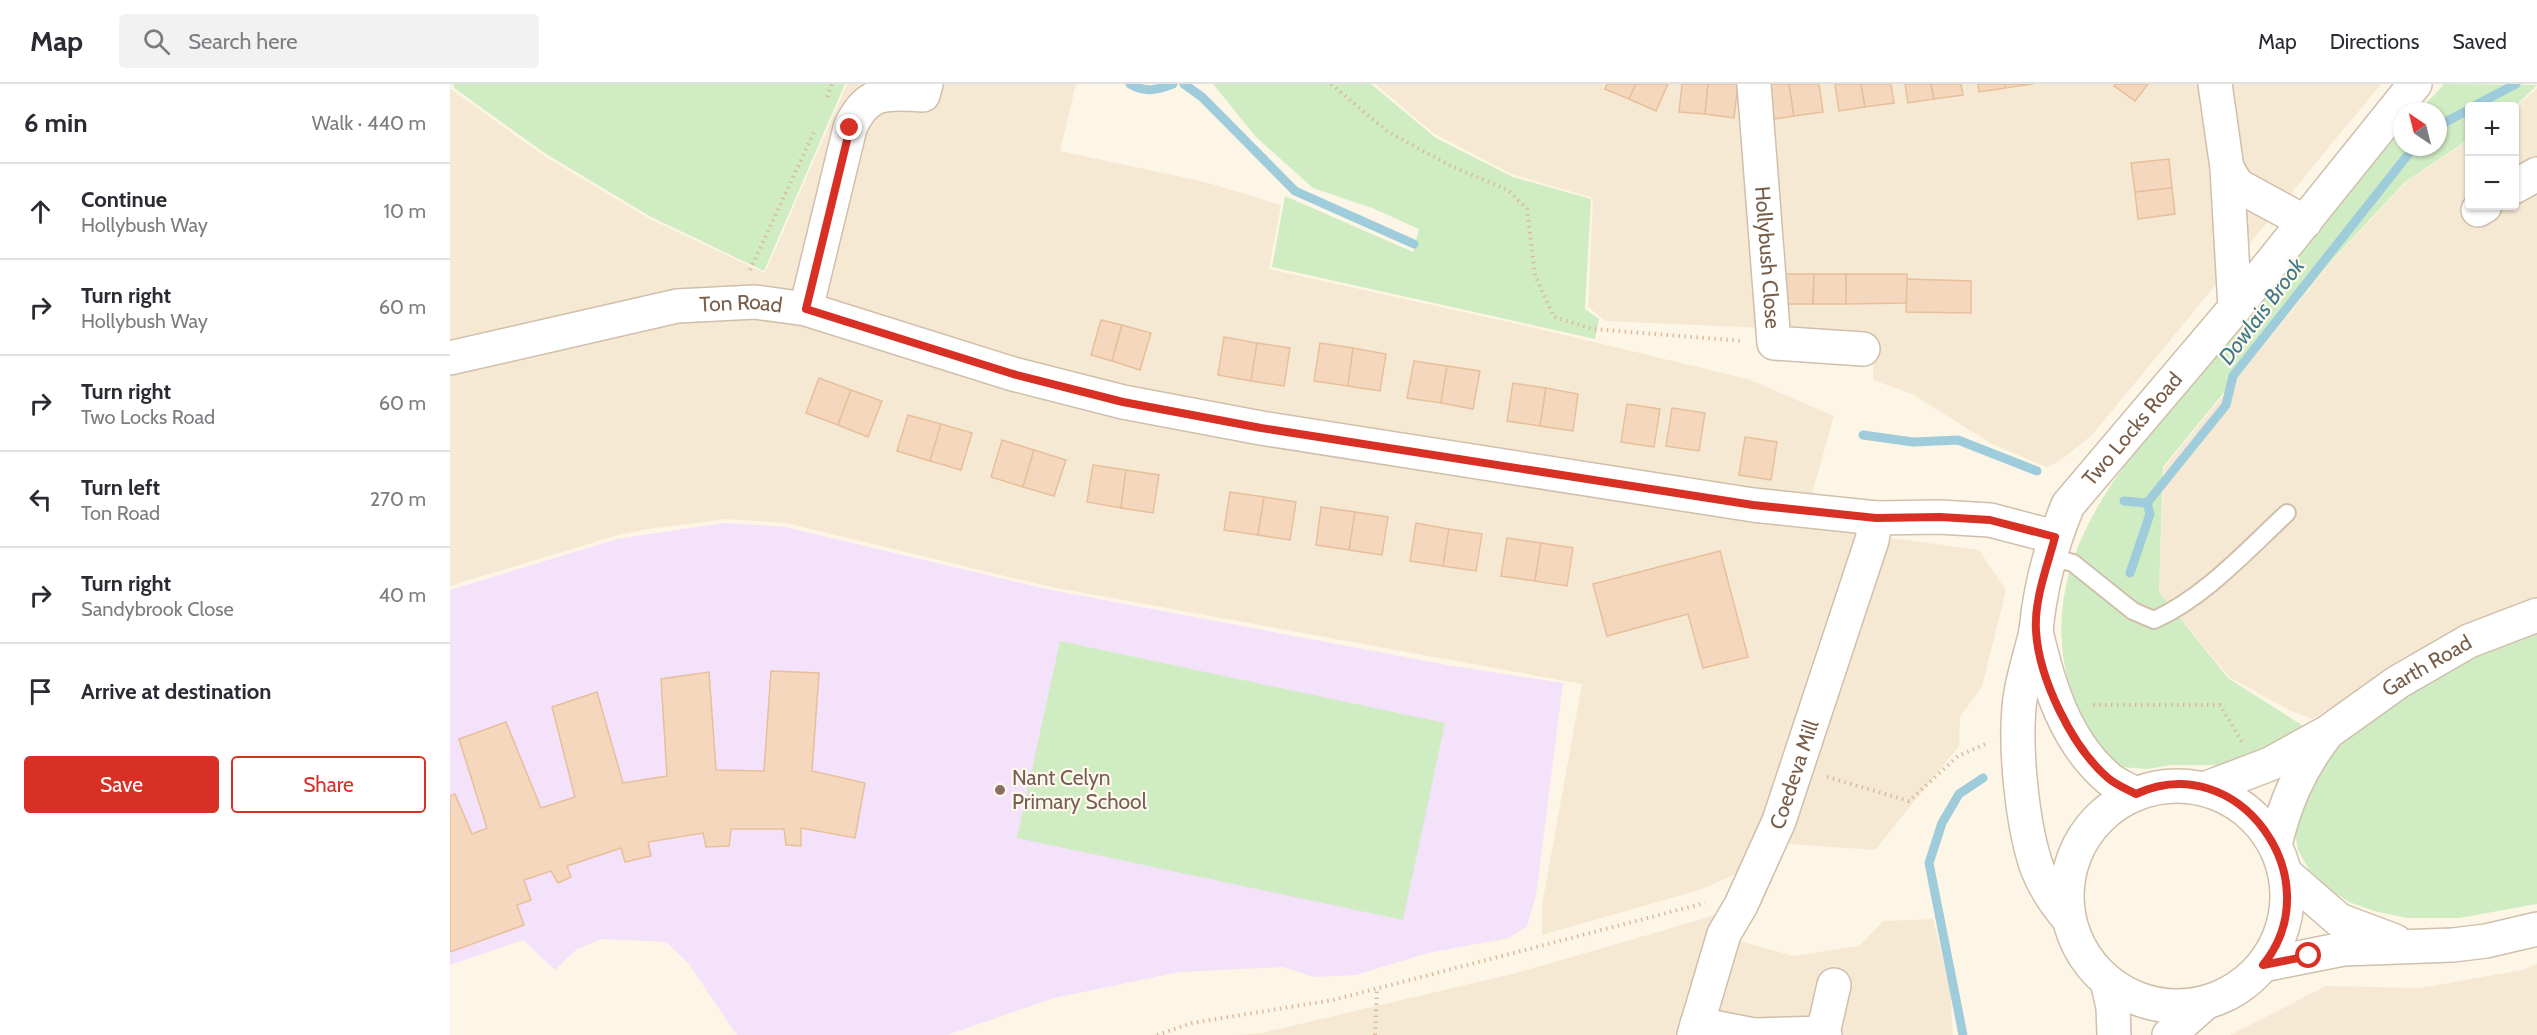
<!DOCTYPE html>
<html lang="en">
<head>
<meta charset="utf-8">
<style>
	:root { --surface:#fff; --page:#f2f2f3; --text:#2b2b33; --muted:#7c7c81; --line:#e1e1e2; --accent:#d93025 }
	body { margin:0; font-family:Cabin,sans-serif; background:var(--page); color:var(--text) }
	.controls { position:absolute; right:18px; top:18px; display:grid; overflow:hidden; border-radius:6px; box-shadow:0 2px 4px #0004 }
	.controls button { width:54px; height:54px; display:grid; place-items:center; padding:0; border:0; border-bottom:2px solid var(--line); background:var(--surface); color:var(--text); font:30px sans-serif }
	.compass { position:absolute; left:1943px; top:18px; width:54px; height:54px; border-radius:50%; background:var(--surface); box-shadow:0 2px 4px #0004; rotate:325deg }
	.stop { position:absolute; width:18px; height:18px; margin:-14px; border:4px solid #d93025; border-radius:50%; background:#fff }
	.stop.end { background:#d93025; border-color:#fff; box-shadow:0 2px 6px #0008 }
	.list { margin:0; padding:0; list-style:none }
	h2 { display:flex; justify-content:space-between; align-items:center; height:78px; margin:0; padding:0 24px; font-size:26px }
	h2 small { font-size:20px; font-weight:400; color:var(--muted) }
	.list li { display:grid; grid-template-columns:39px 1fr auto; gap:18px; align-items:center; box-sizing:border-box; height:96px; padding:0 24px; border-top:2px solid var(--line) }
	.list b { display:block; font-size:22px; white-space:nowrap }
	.list p { margin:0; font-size:20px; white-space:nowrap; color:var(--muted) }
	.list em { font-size:20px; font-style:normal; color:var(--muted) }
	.actions { display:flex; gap:12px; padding:18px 24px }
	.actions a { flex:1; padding:14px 0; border:2px solid var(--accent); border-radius:6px; text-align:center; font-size:21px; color:var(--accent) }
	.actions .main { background:var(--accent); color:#fff }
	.icon { flex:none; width:33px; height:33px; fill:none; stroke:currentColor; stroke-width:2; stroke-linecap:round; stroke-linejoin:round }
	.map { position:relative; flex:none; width:2087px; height:951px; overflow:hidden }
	header { display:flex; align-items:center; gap:36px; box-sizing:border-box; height:84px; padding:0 30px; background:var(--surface); border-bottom:2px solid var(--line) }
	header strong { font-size:28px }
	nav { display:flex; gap:33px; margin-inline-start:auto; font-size:21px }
	.search { width:420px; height:54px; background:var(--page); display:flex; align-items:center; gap:15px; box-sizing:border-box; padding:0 21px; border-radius:6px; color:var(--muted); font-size:22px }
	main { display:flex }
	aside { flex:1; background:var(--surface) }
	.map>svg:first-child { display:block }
	.residential { fill:#f6e9d4 }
	.education { fill:#f3e2fa }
	.green { fill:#d0ecc3 }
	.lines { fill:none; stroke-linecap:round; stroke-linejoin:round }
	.stream { stroke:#9eccdb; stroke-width:9 }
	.building { fill:#f4d7bc; stroke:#e8bf9b; stroke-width:1.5 }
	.service-casing { stroke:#d0bfab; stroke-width:20 }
	.minor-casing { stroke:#d0bfab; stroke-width:36 }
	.tertiary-casing { stroke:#d0bfab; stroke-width:36 }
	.path { stroke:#dabb9e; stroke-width:4; stroke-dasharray:1.5 4.5; stroke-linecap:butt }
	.service { stroke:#fff; stroke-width:16 }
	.minor { stroke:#fff; stroke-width:33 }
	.tertiary { stroke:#fff; stroke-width:33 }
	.route { stroke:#d93025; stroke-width:8 }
	.education-dot { fill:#8d6e63; stroke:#fffaed; stroke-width:2 }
	.labels { text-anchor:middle; stroke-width:4.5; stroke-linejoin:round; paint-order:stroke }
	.street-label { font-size:21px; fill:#785e49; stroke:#fffaed }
	.education-label { font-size:21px; fill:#785e54; stroke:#fffaed; text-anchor:start }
	.water-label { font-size:22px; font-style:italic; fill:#417a8d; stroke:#fffaed }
</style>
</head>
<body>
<header>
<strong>Map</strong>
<div class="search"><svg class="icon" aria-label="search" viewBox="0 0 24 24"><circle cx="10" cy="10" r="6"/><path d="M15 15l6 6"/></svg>Search here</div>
<nav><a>Map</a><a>Directions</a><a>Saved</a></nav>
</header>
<main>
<aside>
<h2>6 min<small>Walk · 440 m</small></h2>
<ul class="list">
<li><svg class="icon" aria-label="ahead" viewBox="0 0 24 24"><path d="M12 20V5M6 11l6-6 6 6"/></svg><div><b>Continue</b><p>Hollybush Way</p></div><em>10 m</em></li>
<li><svg class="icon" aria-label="right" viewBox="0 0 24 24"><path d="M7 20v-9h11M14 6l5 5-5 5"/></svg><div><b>Turn right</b><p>Hollybush Way</p></div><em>60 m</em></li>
<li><svg class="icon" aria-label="right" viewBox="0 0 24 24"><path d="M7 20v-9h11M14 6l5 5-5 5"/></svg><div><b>Turn right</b><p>Two Locks Road</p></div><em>60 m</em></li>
<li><svg class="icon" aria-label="left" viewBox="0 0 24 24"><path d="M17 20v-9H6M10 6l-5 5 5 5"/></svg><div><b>Turn left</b><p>Ton Road</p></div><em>270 m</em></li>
<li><svg class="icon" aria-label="right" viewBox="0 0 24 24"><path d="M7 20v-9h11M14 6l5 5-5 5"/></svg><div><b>Turn right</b><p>Sandybrook Close</p></div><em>40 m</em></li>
<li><svg class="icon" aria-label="arrive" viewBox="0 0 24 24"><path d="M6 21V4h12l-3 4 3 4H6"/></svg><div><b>Arrive at destination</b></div></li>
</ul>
<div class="actions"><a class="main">Save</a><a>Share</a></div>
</aside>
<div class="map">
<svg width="2087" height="951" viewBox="0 0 2087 951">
	<rect width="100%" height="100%" fill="#fdf6e6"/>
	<!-- residential -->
	<g class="residential">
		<polygon points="0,0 1,5 93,71 200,135 315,189 397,0 626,0 610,67 755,98 831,121 819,185 1077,242 1298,295 1384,332 1353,442 1529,466 1556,506 1532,603 1510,633 1509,662 1425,766 1308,758 1294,787 1250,806 1092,851 1092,821 1132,600 596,502 336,439 276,435 199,445 168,451 0,502"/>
		<polygon points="925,0 1931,0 1643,350 1610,377 1596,383 1542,360 1462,310 1423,296 1423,249 1156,237 1138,223 1143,114 1061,90 983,49"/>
		<polygon points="2087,4 2087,516 2011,546 1950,577 1909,607 1862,635 1839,626 1779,593 1709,508 1714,384 1882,177 1956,98 2019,56 2020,122 2064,122 2065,24"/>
		<polygon points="1305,817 1289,857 1344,872 1409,862 1433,837 1483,835 1500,905 1503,951 788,951 812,949 1066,889 1249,836"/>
		<polygon points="2087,880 2087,951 1780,951 1876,902 1970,904 2072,886"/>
	</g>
	<!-- education -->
	<polygon class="education" points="274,439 335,443 596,505 997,581 1113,599 1086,812 1077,842 1059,854 978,869 906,891 864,893 833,883 730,888 604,914 497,951 287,951 238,879 216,858 152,855 127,865 105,886 73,856 0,881 0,506 167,455"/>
	<!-- green -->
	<g class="green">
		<polygon points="3,0 395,0 314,187 201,133 96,70 4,4"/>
		<polygon points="763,0 921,0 986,54 1063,93 1141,115 1135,225 1149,235 1145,255 822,183 835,112 963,168 969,145 922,124 863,104 806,53"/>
		<path d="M1994 0 2087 1 2065 23 2020 22 2019 55 1955 98 1882 176 1713 383 1709 508 1778 594 1858 645 1811 672 1766 681H1721L1698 685 1671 683C1640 656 1622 623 1615 583 1589 443 1712 341 1792 243 1840 185 1887 126 1933 66L1952 45V63H1988V27H1969Z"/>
		<polygon points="2087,542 2087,820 2009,834 1957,834 1924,827 1899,818 1879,805 1859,786 1848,766 1844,744 1862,688 1919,623"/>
		<polygon points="610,557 995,639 953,836 567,754"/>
	</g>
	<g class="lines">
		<!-- stream -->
		<g class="stream">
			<path d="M680 0C696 9 707 6 723 0"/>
			<polyline points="734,0 752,13 845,107 964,160"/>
			<polyline points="2024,22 2066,0"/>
			<polyline points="1988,42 2020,25"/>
			<polyline points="1413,351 1463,358 1508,356 1587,387"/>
			<polyline points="1674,417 1697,419"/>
			<polyline points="1680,489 1700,430 1697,419 1776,321 1783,292 1964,63"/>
			<polyline points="1513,951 1479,779 1492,739 1509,710 1533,694"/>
		</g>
	</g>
	<!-- building -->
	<g class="building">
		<polygon points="1157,0 1186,0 1179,15 1155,5"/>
		<polygon points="1186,0 1218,0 1206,27 1179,15"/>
		<polygon points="1232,0 1258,0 1255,30 1229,28"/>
		<polygon points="1258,0 1288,0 1284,34 1255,30"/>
		<polygon points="1313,0 1339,0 1344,32 1318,36"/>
		<polygon points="1339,0 1369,0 1373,28 1344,32"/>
		<polygon points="1385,0 1411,0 1415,23 1389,27"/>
		<polygon points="1411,0 1441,0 1444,19 1415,23"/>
		<polygon points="1455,0 1481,0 1484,15 1458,19"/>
		<polygon points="1481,0 1511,0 1513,11 1484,15"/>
		<polygon points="1528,0 1555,0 1555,4 1529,8"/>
		<polygon points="1555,0 1583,0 1555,4"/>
		<polygon points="1665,0 1698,0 1685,17 1664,2"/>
		<polygon points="1719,75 1722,104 1685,108 1681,79"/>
		<polygon points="1722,104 1725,130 1688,135 1685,108"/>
		<polygon points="1331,190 1364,190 1363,220 1331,220"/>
		<polygon points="1364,190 1396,190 1396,220 1363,220"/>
		<polygon points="1396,190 1457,190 1457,219 1396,220"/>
		<polygon points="1457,195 1521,197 1521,229 1456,228"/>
		<polygon points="651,236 672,241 662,277 641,271"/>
		<polygon points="672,241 701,249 690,286 662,277"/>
		<polygon points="774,253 807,259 801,297 768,291"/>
		<polygon points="807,259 840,264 834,302 801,297"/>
		<polygon points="870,259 903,264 898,302 864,297"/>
		<polygon points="903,264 936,270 930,307 898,302"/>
		<polygon points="964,277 997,282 991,319 957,314"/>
		<polygon points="997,282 1030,287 1023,325 991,319"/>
		<polygon points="369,294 401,306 388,341 356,329"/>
		<polygon points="1063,299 1096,304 1090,342 1057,337"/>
		<polygon points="1096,304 1128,310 1123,347 1090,342"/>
		<polygon points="401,306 432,317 418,353 388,341"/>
		<polygon points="1177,320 1210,325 1204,363 1171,358"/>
		<polygon points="1222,324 1255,329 1249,367 1216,362"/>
		<polygon points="458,331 491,340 480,377 447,367"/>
		<polygon points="491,340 522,349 511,386 480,377"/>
		<polygon points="1295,353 1327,358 1321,396 1289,391"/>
		<polygon points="552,356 584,366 573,403 541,393"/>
		<polygon points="584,366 616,376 604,412 573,403"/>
		<polygon points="643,381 676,386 671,424 637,418"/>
		<polygon points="676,386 709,391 703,429 671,424"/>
		<polygon points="780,408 814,413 808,451 774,446"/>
		<polygon points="814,413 846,418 840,456 808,451"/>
		<polygon points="871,423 905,428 899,466 866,461"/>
		<polygon points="905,428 938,433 932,471 899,466"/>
		<polygon points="966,439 999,445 993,482 960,477"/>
		<polygon points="999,445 1032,450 1026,487 993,482"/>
		<polygon points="1057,454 1091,459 1085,497 1051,492"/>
		<polygon points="1091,459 1123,464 1117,502 1085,497"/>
		<polygon points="1270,467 1298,573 1253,584 1238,530 1157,552 1143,500"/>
		<polygon points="321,587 369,589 362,687 415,699 405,754 351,744 351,762 336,761 334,745 281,745 279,762 256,763 253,749 198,758 201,772 175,778 171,764 117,782 121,793 108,799 101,787 74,796 81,816 67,821 74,841 0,868 0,712 5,710 22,750 37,744 9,655 56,638 91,724 125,713 102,623 147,608 173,699 217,692 211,595 259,588 266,686 314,687"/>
	</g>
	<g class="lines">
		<defs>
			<path id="service" d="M1600 473 1623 479 1683 527 1704 536C1755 513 1797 466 1837 429"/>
			<g id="minor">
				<path id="s1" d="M1304 0 1324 259 1413 265"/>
				<polyline points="1765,0 1777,84 1787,101 1855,138"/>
				<polyline points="1777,84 1785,224"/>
				<polyline points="2064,103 2087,90"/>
				<polyline points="2028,126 2035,122"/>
				<path d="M356 225 400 44C416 7 436 8 473 11L476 0"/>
				<path id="s2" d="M0 274 227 222 305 218 356 225 563 290 673 318 811 344 1303 421 1426 434 1489 433 1540 436 1605 453"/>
				<path id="s3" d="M1586 547C1590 503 1601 462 1618 421L1785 224 1965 0"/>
				<path id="s4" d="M1754 705 1820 680 1878 648 1948 598 2019 557 2087 531"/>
				<path d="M1825 761C1835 719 1849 686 1875 652"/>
				<path d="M1618 834C1606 820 1594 802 1587 784 1572 741 1564 660 1570 615 1573 592 1581 570 1586 547 1598 600 1615 657 1658 694 1666 701 1677 705 1686 710"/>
				<polyline points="1247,940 1304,951"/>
				<path id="s5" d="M1244 951 1274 850 1291 821 1329 737 1422 456 1426 434"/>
				<polyline points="1306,951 1373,949"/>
				<polyline points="1375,951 1373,949 1384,901"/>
			</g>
			<g id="tertiary">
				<circle cx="1727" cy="812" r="110"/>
				<polyline points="1836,790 1889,836 1945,857"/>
				<polyline points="1813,881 1893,865 2003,861 2036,857 2087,845"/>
				<polyline points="1657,897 1663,923 1664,951"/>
				<polyline points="1719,951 1754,920"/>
			</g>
		</defs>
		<!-- service casing -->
		<use href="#service" class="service-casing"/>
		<!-- minor casing -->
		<use href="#minor" class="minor-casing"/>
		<!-- tertiary casing -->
		<use href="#tertiary" class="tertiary-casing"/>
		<!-- path -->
		<g class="path">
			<polyline points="881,0 938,48 1003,83 1058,106 1077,125 1085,191 1104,233 1143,245 1293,257"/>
			<polyline points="377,13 382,0"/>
			<polyline points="300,186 364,48"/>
			<polyline points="1643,621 1770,621 1792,658"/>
			<polyline points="1377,693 1459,717 1508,672 1538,659"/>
			<polyline points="707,951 742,939 883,916 1255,819"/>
			<polyline points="925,951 927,905"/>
		</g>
		<!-- service -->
		<use href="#service" class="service"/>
		<!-- minor -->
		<use href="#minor" class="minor"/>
		<!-- tertiary -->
		<use href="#tertiary" class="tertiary"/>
	</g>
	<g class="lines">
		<!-- route -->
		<path class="route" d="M400 44 356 225 563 290 673 318 811 344 1303 421 1426 434 1490 433 1540 436 1605 453C1597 483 1584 516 1586 547 1589 595 1622 663 1658 694 1666 701 1677 705 1686 710 1788 663 1883 795 1813 881L1859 872"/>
	</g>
	<!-- markers -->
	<circle class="education-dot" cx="550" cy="706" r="6"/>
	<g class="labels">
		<!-- street labels -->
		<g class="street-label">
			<text dy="7" stroke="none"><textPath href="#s1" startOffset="174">Hollybush Close</textPath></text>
			<text dy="7" stroke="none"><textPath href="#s2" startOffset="297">Ton Road</textPath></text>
			<text dy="7" stroke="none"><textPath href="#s3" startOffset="230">Two Locks Road</textPath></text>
			<text dy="7" stroke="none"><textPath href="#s4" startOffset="256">Garth Road</textPath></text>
			<text dy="7" stroke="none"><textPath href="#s5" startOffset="280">Coedeva Mill</textPath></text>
		</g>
		<!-- education labels -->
		<g class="education-label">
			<text x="562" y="701">Nant Celyn<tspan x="562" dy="24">Primary School</tspan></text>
		</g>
		<!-- water labels -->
		<g class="water-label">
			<text transform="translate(1811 227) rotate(-53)" y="8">Dowlais Brook</text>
		</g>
	</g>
</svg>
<div class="controls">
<button>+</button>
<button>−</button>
</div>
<svg class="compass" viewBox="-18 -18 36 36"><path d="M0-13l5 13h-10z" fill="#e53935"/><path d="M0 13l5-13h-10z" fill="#7c7c81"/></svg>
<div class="stop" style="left:1859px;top:872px"></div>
<div class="stop end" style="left:400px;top:44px"></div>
</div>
</main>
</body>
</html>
